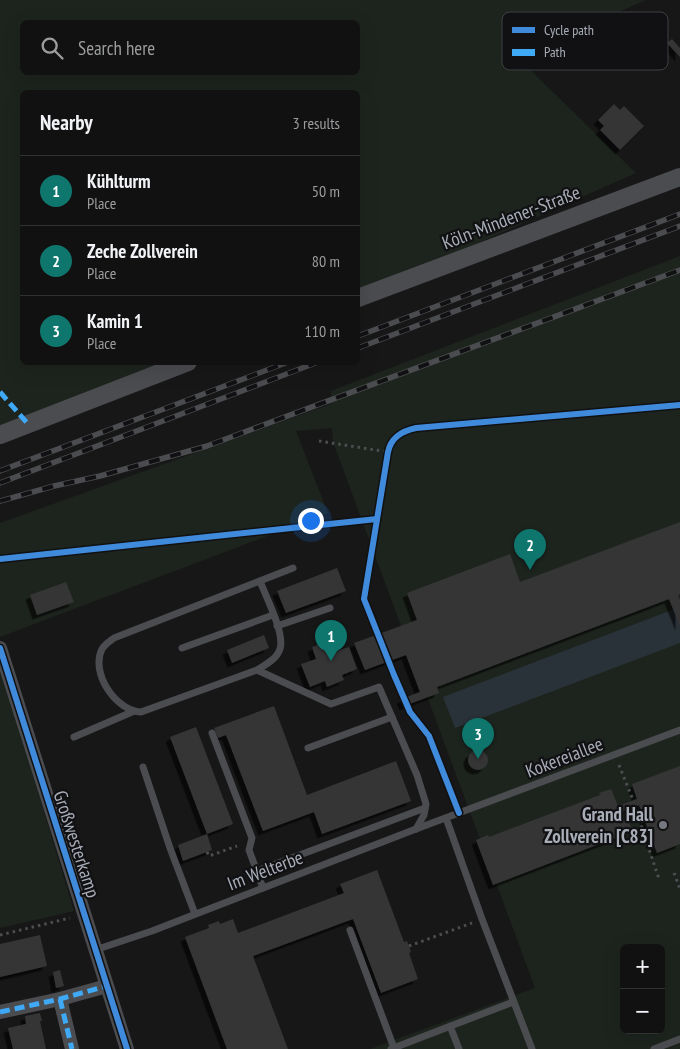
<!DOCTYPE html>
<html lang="en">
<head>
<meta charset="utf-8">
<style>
	:root { --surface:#111; --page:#1e1f1f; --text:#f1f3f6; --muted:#9c9d9f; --line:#303131; --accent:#0f766e }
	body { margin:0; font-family:"PT Sans Narrow",sans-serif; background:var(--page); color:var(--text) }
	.controls { position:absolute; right:15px; bottom:15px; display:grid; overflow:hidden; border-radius:8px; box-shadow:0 5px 20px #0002 }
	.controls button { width:45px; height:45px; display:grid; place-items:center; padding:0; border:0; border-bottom:1px solid var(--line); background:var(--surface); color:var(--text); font:25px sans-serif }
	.you { position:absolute; left:310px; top:520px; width:18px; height:18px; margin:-12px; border:4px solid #fff; border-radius:50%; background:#1a73e8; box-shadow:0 0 0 8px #1a73e833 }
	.badge { display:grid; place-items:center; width:32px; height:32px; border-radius:50%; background:var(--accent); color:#fff; font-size:16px; font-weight:700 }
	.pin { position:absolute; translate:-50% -41px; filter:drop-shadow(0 1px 2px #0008) }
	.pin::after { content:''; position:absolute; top:26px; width:18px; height:15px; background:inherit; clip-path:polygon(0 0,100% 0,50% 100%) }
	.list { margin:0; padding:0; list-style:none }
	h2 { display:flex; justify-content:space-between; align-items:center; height:65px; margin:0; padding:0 20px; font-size:21px }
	h2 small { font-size:16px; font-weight:400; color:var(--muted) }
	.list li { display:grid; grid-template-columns:32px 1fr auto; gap:15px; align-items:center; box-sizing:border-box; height:70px; padding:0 20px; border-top:1px solid var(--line) }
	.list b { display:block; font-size:19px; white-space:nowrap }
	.list p { margin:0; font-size:16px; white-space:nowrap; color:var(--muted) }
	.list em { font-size:16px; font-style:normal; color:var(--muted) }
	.icon { flex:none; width:28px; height:28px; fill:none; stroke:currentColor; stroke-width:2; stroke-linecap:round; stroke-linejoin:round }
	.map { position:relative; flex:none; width:680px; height:1049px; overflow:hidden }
	.search { position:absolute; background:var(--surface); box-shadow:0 5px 20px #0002; left:20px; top:20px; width:340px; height:55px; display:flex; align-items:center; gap:12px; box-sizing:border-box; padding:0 18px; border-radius:8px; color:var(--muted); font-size:19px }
	.panel { position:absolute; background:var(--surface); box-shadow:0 5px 20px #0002; left:20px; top:90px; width:340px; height:275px; border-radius:8px }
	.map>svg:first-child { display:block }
	.green { fill:#1d241e; fill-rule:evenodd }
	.water { fill:#2a3239 }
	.building { fill:#353536; filter:url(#shadow) }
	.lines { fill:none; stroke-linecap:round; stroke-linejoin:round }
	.path { stroke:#4d4e52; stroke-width:3; stroke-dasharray:2.5 4; stroke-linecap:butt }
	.service { stroke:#4b4c50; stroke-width:7 }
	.minor { stroke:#4b4c50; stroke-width:14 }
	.tertiary { stroke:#4b4c50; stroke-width:18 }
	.rail-casing { stroke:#4b4c4f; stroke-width:5.5 }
	.rail { stroke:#111113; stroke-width:4; stroke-dasharray:11; stroke-linecap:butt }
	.quiet { stroke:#3fa9f5; stroke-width:5; stroke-dasharray:10 5; stroke-linecap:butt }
	.cycleway-casing { stroke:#111113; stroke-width:9 }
	.cycleway { stroke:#408adc; stroke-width:6 }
	.poi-dot { fill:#757880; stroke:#111113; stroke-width:2 }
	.labels { text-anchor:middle; stroke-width:4.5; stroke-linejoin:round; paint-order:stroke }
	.street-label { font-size:19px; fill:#a8adb8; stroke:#111113 }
	.poi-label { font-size:19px; font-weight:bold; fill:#a8adb8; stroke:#111113; text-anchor:end }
	.key { fill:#111113; stroke:#3e4045; stroke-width:1 }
	.key-label { font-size:14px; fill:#a8adb8 }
</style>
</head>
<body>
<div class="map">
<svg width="680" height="1049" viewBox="0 0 680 1049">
	<defs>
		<filter id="shadow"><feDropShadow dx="-4.5" dy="4.5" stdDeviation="0" flood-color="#0009"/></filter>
	</defs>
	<rect width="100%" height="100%" fill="#171717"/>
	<!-- green -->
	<g class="green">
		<path d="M0 0H646L517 57 636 173 404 276 358 294V92H22V362L180 363 0 432ZM22 22H358V72H22Z"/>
		<path d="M680 256V1049H370L535 988 333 442 332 428 296 431 328 513 0 637V523L331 404V391ZM624 948H661V1030H624Z"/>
		<polygon points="0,667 74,911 0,928"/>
	</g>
	<!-- water -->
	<polygon class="water" points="680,607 680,643 455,728 443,697"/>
	<!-- building -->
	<g class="building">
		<polygon points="672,39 680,48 680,57 667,43"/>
		<polygon points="614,104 620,110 624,106 644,126 620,150 600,130 604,126 598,120"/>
		<polygon points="680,522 680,594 678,595 680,600 680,626 669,599 437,687 439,693 404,706 401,699 420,692 406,655 365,670 354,643 417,620 407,593 510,554 520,582"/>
		<polygon points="337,568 346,591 286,613 277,591"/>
		<polygon points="66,582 74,602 37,615 30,595"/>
		<polygon points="264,635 269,648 232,663 227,650"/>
		<polygon points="329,641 333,652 349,647 357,669 342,675 344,680 327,687 325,681 310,687 301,664 316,659 312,647"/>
		<polygon points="274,706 307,795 396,761 411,801 322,834 314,812 263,831 226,735 218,738 214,728"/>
		<polygon points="196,727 233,824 207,834 170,737"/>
		<circle cx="478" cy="760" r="10"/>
		<polygon points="680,766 680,844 657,853 639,805 620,813 624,821 628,820 631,827 627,829 628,833 493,885 476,840 488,835 489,837 600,795 599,793 611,789 618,806 637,799 632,784"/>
		<polygon points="207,834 212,850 183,861 178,845"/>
		<polygon points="377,870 404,942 407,941 409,946 411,952 409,953 418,979 381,993 353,919 253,956 288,1049 227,1049 185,937 209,928 208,925 219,921 220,924 233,919 238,933 344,893 340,884"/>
		<polygon points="40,935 47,966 0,977 0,944"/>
		<polygon points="60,970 64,986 56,988 53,972"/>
		<polygon points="40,1013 42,1021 40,1021 46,1049 13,1049 8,1028 26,1024 25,1016"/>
	</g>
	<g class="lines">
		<!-- path -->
		<g class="path">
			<polyline points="319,441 388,452"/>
			<polyline points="619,765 633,800"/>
			<polyline points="635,807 659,879"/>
			<polyline points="207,852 209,856 237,846"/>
			<polyline points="674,873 680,889"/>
			<polyline points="0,935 70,918"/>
			<polyline points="409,946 472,923"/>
		</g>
		<!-- service -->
		<g class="service">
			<path d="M293 568 114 638C110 641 105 644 102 649 90 673 116 711 141 712L257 670 331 704 379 687 417 775 426 804 424 815 416 829"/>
			<polyline points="277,626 330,608"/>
			<polyline points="182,648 273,615"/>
			<path d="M257 670C265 665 277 659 280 649 285 633 266 597 260 581"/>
			<polyline points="212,733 252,838 249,850 263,888"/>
			<polyline points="74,737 132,712"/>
			<polyline points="308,748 392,717"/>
			<polyline points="143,767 170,848 195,914"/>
			<polyline points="446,818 482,919 532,1049"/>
			<polyline points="257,871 425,808"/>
			<polyline points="350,930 394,1048"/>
			<polyline points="95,950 152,931 416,829 680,730"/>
			<polyline points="450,1026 459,1049"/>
			<polyline points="391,1049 513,1002"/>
			<polyline points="654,1049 680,1039"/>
		</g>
		<!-- minor -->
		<g class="minor">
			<polyline points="0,648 127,1049"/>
			<polyline points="60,999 72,1049"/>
			<polyline points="0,1012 60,999 107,986"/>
		</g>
		<!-- tertiary -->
		<g class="tertiary">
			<polyline points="358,298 680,177"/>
			<polyline points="0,435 188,362"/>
		</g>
		<defs>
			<g id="rail">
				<polyline points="358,336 680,214"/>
				<polyline points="358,348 680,226"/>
				<polyline points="0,471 288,362"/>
				<polyline points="0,483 318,362"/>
				<polyline points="0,501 54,486 100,476 207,446 680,270"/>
			</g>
		</defs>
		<!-- rail casing -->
		<use href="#rail" class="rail-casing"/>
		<!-- rail -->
		<use href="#rail" class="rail"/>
		<!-- quiet -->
		<g class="quiet">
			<polyline points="0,392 28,424"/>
			<polyline points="60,999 72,1049"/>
			<polyline points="0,1012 60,999 107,986"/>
		</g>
		<defs>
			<g id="cycleway">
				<polyline points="0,559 377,519"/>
				<polyline points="0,648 127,1049"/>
				<path d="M459 813 429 736 410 712 394 675 364 599 388 452C391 437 402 431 416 428L680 405"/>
			</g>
		</defs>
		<!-- cycleway casing -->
		<use href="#cycleway" class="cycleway-casing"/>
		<!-- cycleway -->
		<use href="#cycleway" class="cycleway"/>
	</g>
	<!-- markers -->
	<circle class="poi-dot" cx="663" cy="825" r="5"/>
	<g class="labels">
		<!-- street labels -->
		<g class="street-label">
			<text transform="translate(511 217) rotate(-21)" y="7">Köln-Mindener-Straße</text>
			<text transform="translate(564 757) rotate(-21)" y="7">Kokereiallee</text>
			<text transform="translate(77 844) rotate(72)" y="7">Großwesterkamp</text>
			<text transform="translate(265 870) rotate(-21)" y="7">Im Welterbe</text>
		</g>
		<!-- poi labels -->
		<g class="poi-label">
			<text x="653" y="821">Grand Hall<tspan x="653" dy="22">Zollverein [C83]</tspan></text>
		</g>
	</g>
	<!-- legend -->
	<rect x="502" y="12" width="166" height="58" rx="8" class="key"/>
	<rect x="512" y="27" width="23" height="6" fill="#408adc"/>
	<rect x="512" y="49" width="23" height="7" fill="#3fa9f5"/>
	<g class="key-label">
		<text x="544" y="35">Cycle path</text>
		<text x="544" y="57">Path</text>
	</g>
</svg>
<div class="controls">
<button>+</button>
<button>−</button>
</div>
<div class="you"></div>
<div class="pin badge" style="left:331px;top:661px">1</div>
<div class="pin badge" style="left:530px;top:570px">2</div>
<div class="pin badge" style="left:478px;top:759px">3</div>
<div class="search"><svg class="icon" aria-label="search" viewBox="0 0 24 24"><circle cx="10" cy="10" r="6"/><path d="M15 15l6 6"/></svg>Search here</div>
<section class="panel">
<h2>Nearby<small>3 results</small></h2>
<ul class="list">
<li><span class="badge">1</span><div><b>Kühlturm</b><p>Place</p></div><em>50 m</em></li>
<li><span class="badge">2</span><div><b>Zeche Zollverein</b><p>Place</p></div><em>80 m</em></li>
<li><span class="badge">3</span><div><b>Kamin 1</b><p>Place</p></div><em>110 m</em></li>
</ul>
</section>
</div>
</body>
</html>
